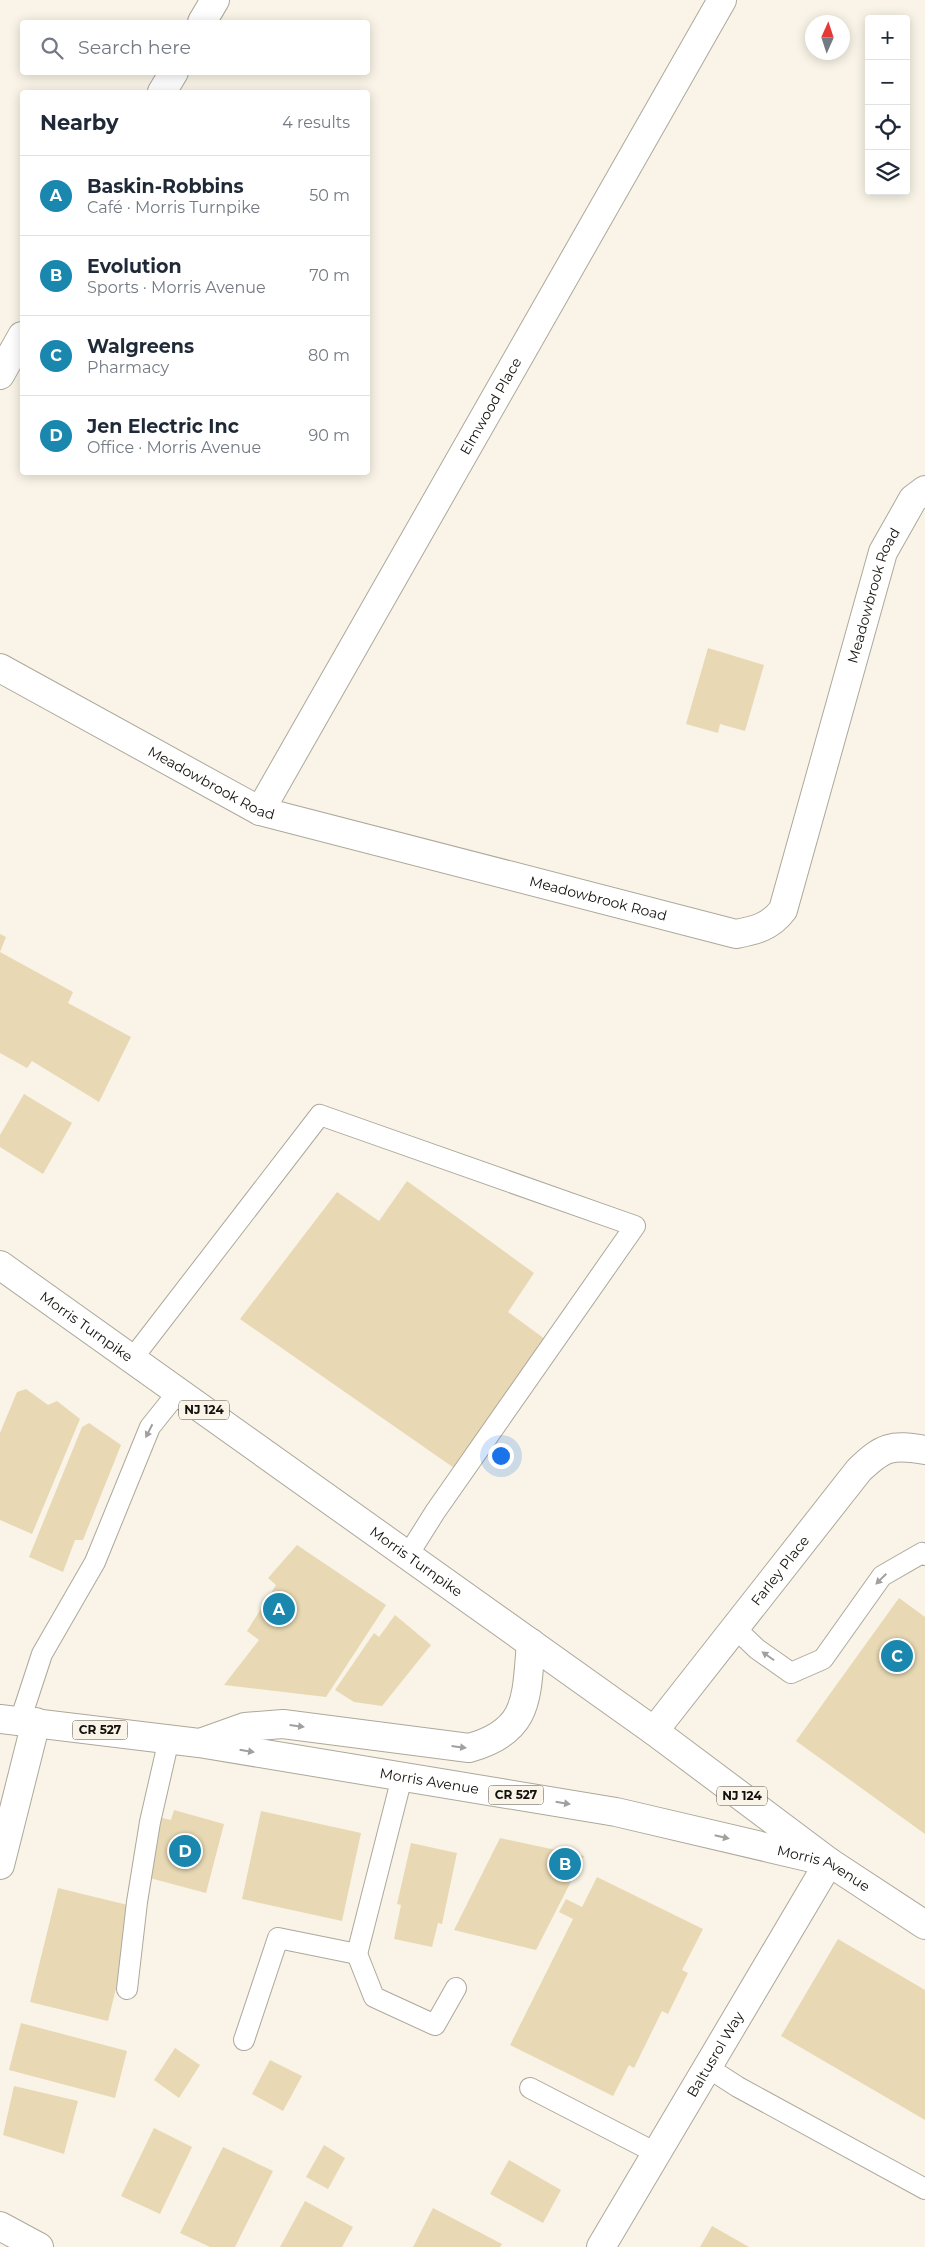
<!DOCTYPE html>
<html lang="en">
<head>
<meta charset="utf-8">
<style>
	:root { --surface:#fff; --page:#f6f6f7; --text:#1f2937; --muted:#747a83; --line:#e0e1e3; --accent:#1a87ae }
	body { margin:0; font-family:Montserrat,sans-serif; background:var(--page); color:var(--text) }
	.controls { position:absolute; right:15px; top:15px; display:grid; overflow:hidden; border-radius:5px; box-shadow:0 2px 12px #0003 }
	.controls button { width:45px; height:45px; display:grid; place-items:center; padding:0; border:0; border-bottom:1px solid var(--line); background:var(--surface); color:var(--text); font:25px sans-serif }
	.compass { position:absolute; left:805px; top:15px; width:45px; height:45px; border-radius:50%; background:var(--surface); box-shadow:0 2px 12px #0003; rotate:3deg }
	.you { position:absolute; left:500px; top:1455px; width:18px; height:18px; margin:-12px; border:4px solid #fff; border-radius:50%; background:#1a73e8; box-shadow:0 0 0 8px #1a73e833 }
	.badge { display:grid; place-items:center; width:32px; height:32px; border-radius:50%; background:var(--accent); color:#fff; font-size:16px; font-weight:700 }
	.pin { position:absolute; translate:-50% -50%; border:2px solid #fff; box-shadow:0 1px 5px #0006 }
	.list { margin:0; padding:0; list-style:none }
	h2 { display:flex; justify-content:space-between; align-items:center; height:65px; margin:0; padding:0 20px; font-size:21px }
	h2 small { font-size:16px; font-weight:400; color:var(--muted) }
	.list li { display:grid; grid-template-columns:32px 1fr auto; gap:15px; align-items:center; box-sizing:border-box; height:80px; padding:0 20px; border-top:1px solid var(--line) }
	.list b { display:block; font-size:19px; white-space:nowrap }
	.list p { margin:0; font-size:16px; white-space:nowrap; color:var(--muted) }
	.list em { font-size:16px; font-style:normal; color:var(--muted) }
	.icon { flex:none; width:28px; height:28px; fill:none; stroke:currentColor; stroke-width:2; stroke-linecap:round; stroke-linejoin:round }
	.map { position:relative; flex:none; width:925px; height:2247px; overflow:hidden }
	.search { position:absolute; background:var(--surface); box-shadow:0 2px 12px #0003; left:20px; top:20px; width:350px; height:55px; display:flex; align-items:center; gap:12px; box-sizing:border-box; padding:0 18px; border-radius:5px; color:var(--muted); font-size:19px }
	.panel { position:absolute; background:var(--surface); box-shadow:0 2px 12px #0003; left:20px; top:90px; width:350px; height:385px; border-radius:5px }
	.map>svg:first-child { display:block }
	.building { fill:#e8d9b4 }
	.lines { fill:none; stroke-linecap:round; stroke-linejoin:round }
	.lane-casing { stroke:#ada89b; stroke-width:22 }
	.street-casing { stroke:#ada89b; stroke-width:30 }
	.secondary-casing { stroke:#ada89b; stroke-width:30 }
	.primary-casing { stroke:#ada89b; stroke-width:30 }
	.lane { stroke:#fff; stroke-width:20 }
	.street { stroke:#fff; stroke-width:28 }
	.secondary { stroke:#fff; stroke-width:28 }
	.primary { stroke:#fff; stroke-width:28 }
	.oneway { fill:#a1a09e }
	.labels { text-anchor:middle; stroke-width:4; stroke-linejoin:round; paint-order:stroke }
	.shield { fill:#f9f4e7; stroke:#58554e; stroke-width:1 }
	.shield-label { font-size:12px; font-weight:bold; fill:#13110d }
	.street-label { font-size:14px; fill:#13110d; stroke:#f9f4e7 }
</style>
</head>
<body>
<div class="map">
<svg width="925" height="2247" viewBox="0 0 925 2247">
	<rect width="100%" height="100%" fill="#f9f4e7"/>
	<!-- building -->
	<g class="building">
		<polygon points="708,648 764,665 745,731 720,724 718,733 686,724"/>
		<polygon points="0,934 6,937 0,952"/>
		<polygon points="0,952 73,992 68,1003 131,1037 99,1102 32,1061 27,1068 0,1053"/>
		<polygon points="24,1094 72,1123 43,1174 0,1147 0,1135"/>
		<polygon points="407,1181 534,1273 508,1312 549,1342 457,1470 240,1319 337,1192 379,1221"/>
		<polygon points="26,1389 48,1405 57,1401 80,1419 32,1534 0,1520 0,1433 17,1392"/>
		<polygon points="89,1423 121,1445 83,1540 75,1540 63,1572 29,1557 82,1427"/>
		<polygon points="297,1545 386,1605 326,1697 224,1685 259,1640 247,1631 276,1585 268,1578"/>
		<polygon points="899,1598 925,1617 925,1834 796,1741"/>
		<polygon points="395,1615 431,1645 382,1706 354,1702 335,1690 374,1633 379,1637"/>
		<polygon points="174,1810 224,1824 206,1893 146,1877 162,1818 171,1820"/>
		<polygon points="261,1811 361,1833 342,1921 242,1899"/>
		<polygon points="500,1838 584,1856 536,1950 454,1930"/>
		<polygon points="411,1843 457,1853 442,1924 438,1923 432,1947 394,1939 401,1905 397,1904"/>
		<polygon points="597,1877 703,1929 682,1970 688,1973 668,2014 662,2011 634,2068 629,2065 613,2096 510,2045 573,1919 559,1912 566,1899 582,1907"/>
		<polygon points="58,1888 136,1907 108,2021 30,2002"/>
		<polygon points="838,1939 925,1990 925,2120 781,2036"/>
		<polygon points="21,2023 127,2051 115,2098 9,2070"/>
		<polygon points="175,2048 200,2065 179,2098 154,2080"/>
		<polygon points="270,2060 302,2076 283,2111 252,2094"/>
		<polygon points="14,2086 78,2101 64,2154 3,2135"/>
		<polygon points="154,2128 192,2147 160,2214 121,2196"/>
		<polygon points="324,2145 345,2158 328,2189 306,2177"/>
		<polygon points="223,2147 273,2171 235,2247 210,2247 180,2233"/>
		<polygon points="509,2160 561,2190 543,2223 490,2194"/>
		<polygon points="305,2201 353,2227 342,2247 280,2247"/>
		<polygon points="433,2208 502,2244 500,2247 413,2247"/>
		<polygon points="712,2226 749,2247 700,2247"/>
	</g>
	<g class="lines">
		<defs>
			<g id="lane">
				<polyline points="132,1359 320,1115 635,1226 435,1512 408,1555"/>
				<polyline points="735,1628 757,1649 791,1673 823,1659 882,1576 922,1553 925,1555"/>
				<polyline points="20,1721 42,1654 95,1562 150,1427 178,1392"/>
				<polyline points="357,1954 374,1997 435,2025 456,1988"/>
				<polyline points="127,1989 137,1902 150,1822 169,1739"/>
				<polyline points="244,2040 278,1938 357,1954 402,1777"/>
				<polyline points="707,2067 738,2087 925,2189"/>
				<polyline points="530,2088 656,2153"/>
			</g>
			<g id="street">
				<polyline points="202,22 215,0"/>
				<polyline points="162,92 174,72"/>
				<polyline points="0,375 22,336"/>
				<path id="s1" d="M0 668 260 811 736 934C756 930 770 927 783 910L883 552 913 499 925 490"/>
				<path id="s2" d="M260 811 722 0"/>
				<path id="s3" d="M654 1731 859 1470C883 1447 891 1444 925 1450"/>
				<polyline points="0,1865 36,1722"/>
				<polyline points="0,2226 39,2247"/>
			</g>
			<g id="secondary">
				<path id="s4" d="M601 2247 829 1862"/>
			</g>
			<g id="primary">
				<path id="s5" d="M0 1265 654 1731 829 1862"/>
				<path id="s6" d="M0 1719 199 1743 616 1812 829 1862 925 1925"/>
				<path d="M203 1742 245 1727 283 1724 469 1748C530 1731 526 1698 531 1643"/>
			</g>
		</defs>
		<!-- lane casing -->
		<use href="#lane" class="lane-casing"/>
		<!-- street casing -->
		<use href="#street" class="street-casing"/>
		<!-- secondary casing -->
		<use href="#secondary" class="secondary-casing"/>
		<!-- primary casing -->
		<use href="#primary" class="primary-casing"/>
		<!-- lane -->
		<use href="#lane" class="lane"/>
		<!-- street -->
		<use href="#street" class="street"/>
		<!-- secondary -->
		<use href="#secondary" class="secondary"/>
		<!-- primary -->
		<use href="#primary" class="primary"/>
	</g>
	<!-- one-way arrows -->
	<defs><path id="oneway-solid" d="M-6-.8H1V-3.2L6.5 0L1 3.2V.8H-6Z" transform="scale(1.25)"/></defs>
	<g class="oneway">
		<use href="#oneway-solid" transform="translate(149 1431) rotate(117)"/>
		<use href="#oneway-solid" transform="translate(881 1579) rotate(135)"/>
		<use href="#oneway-solid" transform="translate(768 1656) rotate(-145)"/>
		<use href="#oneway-solid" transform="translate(297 1726) rotate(7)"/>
		<use href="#oneway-solid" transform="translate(459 1747) rotate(7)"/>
		<use href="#oneway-solid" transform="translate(247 1751) rotate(9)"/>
		<use href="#oneway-solid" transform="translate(563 1803) rotate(9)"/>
		<use href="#oneway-solid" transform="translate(722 1837) rotate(13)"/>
	</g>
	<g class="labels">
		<!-- shield labels -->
		<g class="shield">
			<rect x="179" y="1400.5" width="50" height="19" rx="4"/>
			<rect x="72.5" y="1720.5" width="55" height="19" rx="4"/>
			<rect x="488.5" y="1785.5" width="55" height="19" rx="4"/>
			<rect x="717" y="1786.5" width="50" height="19" rx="4"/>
		</g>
		<g class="shield-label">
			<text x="204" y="1414">NJ 124</text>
			<text x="100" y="1734">CR 527</text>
			<text x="516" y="1799">CR 527</text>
			<text x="742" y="1800">NJ 124</text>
		</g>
		<!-- street labels -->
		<g class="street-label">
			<text dy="5" stroke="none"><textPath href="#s2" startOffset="466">Elmwood Place</textPath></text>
			<text dy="5" stroke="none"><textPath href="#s1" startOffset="1170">Meadowbrook Road</textPath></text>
			<text dy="5" stroke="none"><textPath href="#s1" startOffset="241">Meadowbrook Road</textPath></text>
			<text dy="5" stroke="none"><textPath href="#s1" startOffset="646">Meadowbrook Road</textPath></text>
			<text dy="5" stroke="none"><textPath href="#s5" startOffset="106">Morris Turnpike</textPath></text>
			<text dy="5" stroke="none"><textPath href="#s5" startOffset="511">Morris Turnpike</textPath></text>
			<text dy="5" stroke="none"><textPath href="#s3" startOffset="204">Farley Place</textPath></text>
			<text dy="5" stroke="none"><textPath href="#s6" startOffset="434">Morris Avenue</textPath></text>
			<text dy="5" stroke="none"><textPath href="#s6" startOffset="839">Morris Avenue</textPath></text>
			<text dy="5" stroke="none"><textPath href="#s4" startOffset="224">Baltusrol Way</textPath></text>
		</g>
	</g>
</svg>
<div class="controls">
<button>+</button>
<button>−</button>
<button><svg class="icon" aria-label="locate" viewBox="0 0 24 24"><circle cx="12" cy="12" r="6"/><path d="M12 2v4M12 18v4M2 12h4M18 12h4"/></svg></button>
<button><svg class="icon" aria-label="layers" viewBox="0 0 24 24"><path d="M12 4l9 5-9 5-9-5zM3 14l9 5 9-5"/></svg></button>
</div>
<svg class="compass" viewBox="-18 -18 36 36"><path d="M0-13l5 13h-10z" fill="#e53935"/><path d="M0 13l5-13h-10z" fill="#747a83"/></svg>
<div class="you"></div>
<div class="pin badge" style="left:279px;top:1609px">A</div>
<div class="pin badge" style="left:565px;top:1864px">B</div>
<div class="pin badge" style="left:897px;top:1656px">C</div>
<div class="pin badge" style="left:185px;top:1851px">D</div>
<div class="search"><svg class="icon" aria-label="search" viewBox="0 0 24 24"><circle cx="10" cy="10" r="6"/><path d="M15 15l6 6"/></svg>Search here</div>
<section class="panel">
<h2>Nearby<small>4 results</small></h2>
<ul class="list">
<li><span class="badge">A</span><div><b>Baskin-Robbins</b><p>Café · Morris Turnpike</p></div><em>50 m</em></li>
<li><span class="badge">B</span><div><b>Evolution</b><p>Sports · Morris Avenue</p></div><em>70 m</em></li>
<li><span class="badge">C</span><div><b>Walgreens</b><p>Pharmacy</p></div><em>80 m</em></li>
<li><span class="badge">D</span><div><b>Jen Electric Inc</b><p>Office · Morris Avenue</p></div><em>90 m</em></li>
</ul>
</section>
</div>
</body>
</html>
